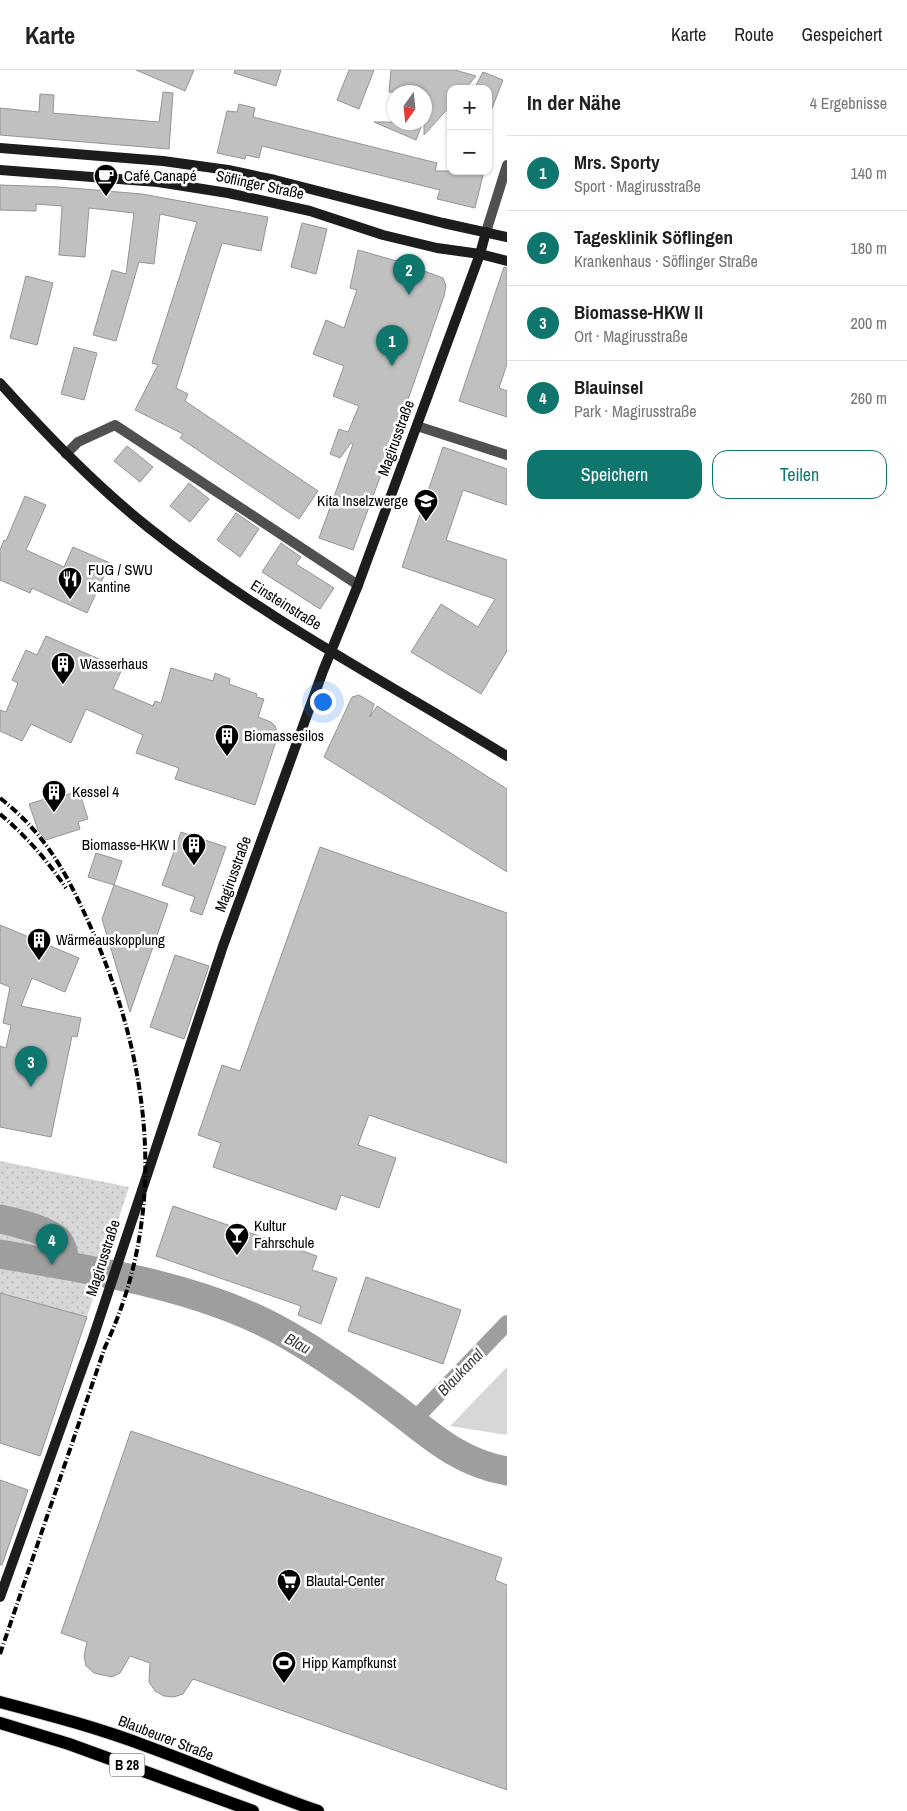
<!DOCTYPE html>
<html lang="de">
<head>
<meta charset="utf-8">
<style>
	:root { --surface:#fff; --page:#f2f2f2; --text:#202124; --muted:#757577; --line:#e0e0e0; --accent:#0f766e }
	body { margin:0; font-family:"Archivo Narrow",sans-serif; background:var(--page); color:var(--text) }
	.controls { position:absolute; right:15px; top:15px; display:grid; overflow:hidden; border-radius:10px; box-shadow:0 1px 4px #0004 }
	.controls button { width:45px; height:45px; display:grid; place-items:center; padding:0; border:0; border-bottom:1px solid var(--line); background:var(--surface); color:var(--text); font:25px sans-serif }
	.compass { position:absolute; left:387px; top:15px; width:45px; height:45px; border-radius:50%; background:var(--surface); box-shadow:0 1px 4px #0004; rotate:195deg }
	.you { position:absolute; left:322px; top:631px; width:18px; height:18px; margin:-12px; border:4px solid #fff; border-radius:50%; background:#1a73e8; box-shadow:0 0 0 8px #1a73e833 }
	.badge { display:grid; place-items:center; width:32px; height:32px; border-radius:50%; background:var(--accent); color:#fff; font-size:16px; font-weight:700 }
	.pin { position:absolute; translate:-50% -41px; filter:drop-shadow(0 1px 2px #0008) }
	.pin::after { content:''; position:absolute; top:26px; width:18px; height:15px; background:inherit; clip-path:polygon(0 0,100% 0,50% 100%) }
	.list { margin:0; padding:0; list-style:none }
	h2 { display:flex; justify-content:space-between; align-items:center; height:65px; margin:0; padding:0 20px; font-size:21px }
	h2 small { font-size:16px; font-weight:400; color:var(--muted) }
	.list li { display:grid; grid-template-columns:32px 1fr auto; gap:15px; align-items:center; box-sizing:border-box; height:75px; padding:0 20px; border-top:1px solid var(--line) }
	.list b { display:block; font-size:19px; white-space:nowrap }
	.list p { margin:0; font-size:16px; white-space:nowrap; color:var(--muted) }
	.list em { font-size:16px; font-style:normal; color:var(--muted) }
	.actions { display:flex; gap:10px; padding:15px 20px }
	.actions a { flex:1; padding:11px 0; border:1px solid var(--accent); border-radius:15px; text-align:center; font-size:18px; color:var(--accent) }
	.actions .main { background:var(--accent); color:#fff }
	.map { position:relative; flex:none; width:507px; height:1741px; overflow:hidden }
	header { display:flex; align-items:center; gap:30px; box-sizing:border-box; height:70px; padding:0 25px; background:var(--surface); border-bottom:1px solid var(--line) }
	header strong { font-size:24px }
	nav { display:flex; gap:28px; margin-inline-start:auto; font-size:18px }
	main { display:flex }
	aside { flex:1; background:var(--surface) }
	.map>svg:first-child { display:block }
	.grass { fill:url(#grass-dots) }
	.pitch { fill:#d7d7d7 }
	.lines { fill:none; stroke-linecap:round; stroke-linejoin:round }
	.canal { stroke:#9e9e9e; stroke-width:16 }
	.river { stroke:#9e9e9e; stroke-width:29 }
	.building { fill:#c0c0c0; stroke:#949494 }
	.primary-casing { stroke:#dbdbdb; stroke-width:14 }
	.street { stroke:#505050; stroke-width:10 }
	.secondary { stroke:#1d1d1d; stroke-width:10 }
	.primary { stroke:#000; stroke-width:12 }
	.rail { stroke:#000; stroke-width:4; stroke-dasharray:8 2.5 1 2.5; stroke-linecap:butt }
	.labels { text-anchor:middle; stroke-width:5; stroke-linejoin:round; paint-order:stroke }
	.shield { fill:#fff; stroke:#4c4c4c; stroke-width:1 }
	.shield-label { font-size:14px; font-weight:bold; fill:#000 }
	.poi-label { font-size:15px; fill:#000; stroke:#fff; text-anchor:start }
	.street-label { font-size:15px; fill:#000; stroke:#fff }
	.water-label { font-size:16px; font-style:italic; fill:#3f3f3f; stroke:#fff }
</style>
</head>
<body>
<header>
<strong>Karte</strong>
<nav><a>Karte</a><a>Route</a><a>Gespeichert</a></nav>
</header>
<main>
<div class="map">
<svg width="507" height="1741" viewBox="0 0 507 1741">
	<defs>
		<pattern id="grass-dots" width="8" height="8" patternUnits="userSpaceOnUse" patternTransform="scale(1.25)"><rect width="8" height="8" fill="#d7d7d7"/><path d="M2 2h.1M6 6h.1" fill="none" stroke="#b7b7b7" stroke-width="1.8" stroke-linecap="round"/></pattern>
	</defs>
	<rect width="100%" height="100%" fill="#fff"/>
	<!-- grass -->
	<polygon class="grass" points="0,1091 129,1117 87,1247 0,1223"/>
	<!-- pitch -->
	<polygon class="pitch" points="507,1297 507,1365 450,1356"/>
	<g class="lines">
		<!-- canal -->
		<polyline class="canal" points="413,1351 507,1253"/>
		<!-- river -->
		<g class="river">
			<path d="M0 1149C14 1152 52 1161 59 1172 64 1180 64 1187 64 1195"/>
			<path d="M0 1184C91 1200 195 1215 277 1259 316 1280 352 1306 387 1332 426 1361 457 1393 507 1401"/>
		</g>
	</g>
	<!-- building -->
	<g class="building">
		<polygon points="136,0 194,0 185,21"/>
		<polygon points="235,0 281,0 276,16 234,3"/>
		<polygon points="349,0 374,0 359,39 337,30"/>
		<polygon points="391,0 455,0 476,6 465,19 451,19 451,35 424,65 424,22 389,22"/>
		<polygon points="483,2 503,10 489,46 488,19 474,19"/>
		<polygon points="163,22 173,23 169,79 0,65 0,38 39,42 40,24 54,25 53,43 159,52"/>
		<polygon points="239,34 255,38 253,47 437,93 435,101 484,101 475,138 437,129 440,120 262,76 259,88 246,85 245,89 217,83 227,41 237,42"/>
		<polygon points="374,52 423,52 416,70"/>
		<polygon points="0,115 59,117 142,124 268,147 261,181 222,173 176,318 188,324 185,331 318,421 299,449 180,368 183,364 135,340 158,295 152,293 197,152 160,144 154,194 139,192 116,271 93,265 112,200 126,204 134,143 89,138 85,187 59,185 62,136 36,134 36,141 0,140"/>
		<polygon points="302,153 327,159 316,204 291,197"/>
		<polygon points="358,180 400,192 443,208 446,216 444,226 395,367 353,480 319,468 353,374 351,373 340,388 330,384 339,359 348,362 359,336 333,326 344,296 313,284 326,250 344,258 357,220 350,218"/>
		<polygon points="504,197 507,198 507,294 499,318 507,321 507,347 459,331"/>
		<polygon points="26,206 53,213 37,275 10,268"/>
		<polygon points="74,277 97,283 84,330 61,324"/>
		<polygon points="127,376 153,397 140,412 114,391"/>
		<polygon points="443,377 507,399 507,435 463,420 446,470 507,490 507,581 481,624 411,582 441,534 478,557 495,529 402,497"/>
		<polygon points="189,413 209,429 190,452 170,436"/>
		<polygon points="25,426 46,435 26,480 64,497 73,477 110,493 87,543 32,518 30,523 0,510 0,480 4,470 6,471"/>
		<polygon points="236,443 259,459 240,487 217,470"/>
		<polygon points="281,473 301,487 296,494 334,518 320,539 262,502"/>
		<polygon points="46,566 122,599 113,619 153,636 155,631 161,633 171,598 213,611 215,603 230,609 229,614 257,624 256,627 264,629 258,647 271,652 275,656 278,665 255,735 175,709 179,698 136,683 143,665 86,639 71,673 31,654 22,671 0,661 0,640 6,642 18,613 12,610 26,580 37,585"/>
		<polygon points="359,625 374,634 370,647 377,636 507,719 507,802 324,687 352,627"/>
		<polygon points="79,721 88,749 78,752 80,759 46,770 38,760 29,734 51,727 52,729"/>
		<polygon points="181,762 226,777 202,845 190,841 195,827 162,815"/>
		<polygon points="320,777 507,843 507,1093 369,1045 358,1075 396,1088 379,1138 341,1125 336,1140 213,1097 221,1073 198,1065 222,995 240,1001"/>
		<polygon points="96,783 122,791 114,815 88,807"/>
		<polygon points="114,815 168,834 130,942 102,849"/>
		<polygon points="0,855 79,888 65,922 32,908 21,936 81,948 77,967 72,966 51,1067 0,1057 0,976 6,978 11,955 3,953 10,917 0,913"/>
		<polygon points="175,885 209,896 184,969 150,957"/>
		<polygon points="173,1136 317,1186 312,1200 337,1208 321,1254 298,1245 301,1236 156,1186"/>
		<polygon points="366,1207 461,1240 443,1294 348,1261"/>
		<polygon points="0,1223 87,1247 40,1386 0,1373"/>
		<polygon points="131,1361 502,1488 495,1510 507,1515 507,1720 193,1609 183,1624 174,1627 164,1626 155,1621 149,1612 150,1593 130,1586 120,1603 112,1607 94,1603 86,1596 84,1586 87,1572 61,1563"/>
		<polygon points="0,1410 28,1420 2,1495 0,1495"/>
	</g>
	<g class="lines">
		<defs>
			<g id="primary">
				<path d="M0 1632C49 1645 99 1658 146 1676 204 1697 260 1721 318 1741"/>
				<polyline points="0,1653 69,1674 253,1741"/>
			</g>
		</defs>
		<!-- primary casing -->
		<use href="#primary" class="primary-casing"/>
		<!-- street -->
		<g class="street">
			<polyline points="486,162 507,95"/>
			<polyline points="417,356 507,385"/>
			<polyline points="66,384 78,372 115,355 358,515"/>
		</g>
		<!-- secondary -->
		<g class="secondary">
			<polyline points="0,78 163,91 228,100 275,110 443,153 507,167"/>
			<polyline points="0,100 158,112 228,123 310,141 383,165 437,178 480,184 507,191"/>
			<path d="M0 313C47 365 95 415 149 458 260 546 386 612 507 686"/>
			<polyline points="0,1527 92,1271 223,876 323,601 358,515 480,184 486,162"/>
		</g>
		<!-- primary -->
		<use href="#primary" class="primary"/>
		<!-- rail -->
		<g class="rail">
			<path d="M0 728C48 766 68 806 92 860 151 995 169 1141 105 1277L0 1584"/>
			<path d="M0 744C26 766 47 790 66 818"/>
		</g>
	</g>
	<!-- icons -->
	<defs>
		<symbol id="cafe-pin" viewBox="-11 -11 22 30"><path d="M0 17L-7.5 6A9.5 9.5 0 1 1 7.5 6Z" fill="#000" stroke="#fff"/><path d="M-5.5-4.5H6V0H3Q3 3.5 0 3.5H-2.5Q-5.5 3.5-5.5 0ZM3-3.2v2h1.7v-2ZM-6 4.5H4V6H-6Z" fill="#fff"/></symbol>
		<symbol id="school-pin" viewBox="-11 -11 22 30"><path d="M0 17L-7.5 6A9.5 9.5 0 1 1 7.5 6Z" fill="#000" stroke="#fff"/><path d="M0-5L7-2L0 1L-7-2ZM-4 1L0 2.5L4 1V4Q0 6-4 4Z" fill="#fff"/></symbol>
		<symbol id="restaurant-pin" viewBox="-11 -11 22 30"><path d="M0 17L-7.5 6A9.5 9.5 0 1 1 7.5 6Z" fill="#000" stroke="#fff"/><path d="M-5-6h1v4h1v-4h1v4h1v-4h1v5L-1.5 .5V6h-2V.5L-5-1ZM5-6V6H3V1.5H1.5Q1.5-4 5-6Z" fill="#fff"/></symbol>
		<symbol id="building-pin" viewBox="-11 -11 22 30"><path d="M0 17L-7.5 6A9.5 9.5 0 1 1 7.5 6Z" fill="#000" stroke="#fff"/><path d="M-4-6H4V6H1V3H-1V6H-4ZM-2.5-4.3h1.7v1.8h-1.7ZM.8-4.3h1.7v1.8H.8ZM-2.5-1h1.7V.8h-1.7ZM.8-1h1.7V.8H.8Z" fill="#fff"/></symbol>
		<symbol id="bar-pin" viewBox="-11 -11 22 30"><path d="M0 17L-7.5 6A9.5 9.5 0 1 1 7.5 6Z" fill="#000" stroke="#fff"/><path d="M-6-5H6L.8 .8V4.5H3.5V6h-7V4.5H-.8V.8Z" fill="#fff"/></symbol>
		<symbol id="supermarket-pin" viewBox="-11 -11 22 30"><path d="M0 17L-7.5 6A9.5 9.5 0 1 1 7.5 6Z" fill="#000" stroke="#fff"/><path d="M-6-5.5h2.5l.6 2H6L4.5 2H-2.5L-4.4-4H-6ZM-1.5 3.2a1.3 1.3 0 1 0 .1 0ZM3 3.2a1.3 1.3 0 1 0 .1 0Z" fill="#fff"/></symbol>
		<symbol id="stadium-pin" viewBox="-11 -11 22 30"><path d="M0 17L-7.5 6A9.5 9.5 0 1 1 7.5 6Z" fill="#000" stroke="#fff"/><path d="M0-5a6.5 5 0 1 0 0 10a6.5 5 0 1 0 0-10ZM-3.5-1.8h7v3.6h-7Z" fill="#fff"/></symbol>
	</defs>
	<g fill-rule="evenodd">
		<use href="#cafe-pin" x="92" y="92" width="28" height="38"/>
		<use href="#school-pin" x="412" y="417" width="28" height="38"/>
		<use href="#restaurant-pin" x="56" y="495" width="28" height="38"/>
		<use href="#building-pin" x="49" y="580" width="28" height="38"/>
		<use href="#building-pin" x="213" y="652" width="28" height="38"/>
		<use href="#building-pin" x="40" y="708" width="28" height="38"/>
		<use href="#building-pin" x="180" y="761" width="28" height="38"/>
		<use href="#building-pin" x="25" y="856" width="28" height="38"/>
		<use href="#bar-pin" x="223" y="1151" width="28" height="38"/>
		<use href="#supermarket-pin" x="275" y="1497" width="28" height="38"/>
		<use href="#stadium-pin" x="270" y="1579" width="28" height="38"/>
	</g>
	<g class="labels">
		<!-- shield labels -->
		<rect class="shield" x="109.5" y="1683.5" width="35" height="23" rx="4"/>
		<g class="shield-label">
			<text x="127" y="1700">B 28</text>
		</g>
		<!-- poi labels -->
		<g class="poi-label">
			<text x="124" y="111">Café Canapé</text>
			<text x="408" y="436" text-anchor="end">Kita Inselzwerge</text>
			<text x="88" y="505">FUG / SWU<tspan x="88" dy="17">Kantine</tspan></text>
			<text x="80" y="599">Wasserhaus</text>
			<text x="244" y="671">Biomassesilos</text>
			<text x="72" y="727">Kessel 4</text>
			<text x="176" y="780" text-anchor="end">Biomasse-HKW I</text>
			<text x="56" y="875">Wärmeauskopplung</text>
			<text x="254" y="1161">Kultur<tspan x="254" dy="17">Fahrschule</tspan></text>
			<text x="306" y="1516">Blautal-Center</text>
			<text x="302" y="1598">Hipp Kampfkunst</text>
		</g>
		<!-- street labels -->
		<g class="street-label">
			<text transform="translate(260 115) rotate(12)" y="5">Söflinger Straße</text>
			<text transform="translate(396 368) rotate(-70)" y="5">Magirusstraße</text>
			<text transform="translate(286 535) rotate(32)" y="5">Einsteinstraße</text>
			<text transform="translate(233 804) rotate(-70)" y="5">Magirusstraße</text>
			<text transform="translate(103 1188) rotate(-72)" y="5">Magirusstraße</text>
			<text transform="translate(166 1668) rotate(21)" y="5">Blaubeurer Straße</text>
		</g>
		<!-- water labels -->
		<g class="water-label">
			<text transform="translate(298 1273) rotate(29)" y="6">Blau</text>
			<text transform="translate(460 1302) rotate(-46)" y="6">Blaukanal</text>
		</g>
	</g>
</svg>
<div class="controls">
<button>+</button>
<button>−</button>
</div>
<svg class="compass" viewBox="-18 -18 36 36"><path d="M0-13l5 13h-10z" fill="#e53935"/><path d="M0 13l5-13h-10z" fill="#757577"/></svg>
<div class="you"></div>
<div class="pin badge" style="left:392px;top:296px">1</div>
<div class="pin badge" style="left:409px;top:225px">2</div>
<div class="pin badge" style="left:31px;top:1017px">3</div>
<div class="pin badge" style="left:52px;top:1195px">4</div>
</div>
<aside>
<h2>In der Nähe<small>4 Ergebnisse</small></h2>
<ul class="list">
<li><span class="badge">1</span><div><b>Mrs. Sporty</b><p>Sport · Magirusstraße</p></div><em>140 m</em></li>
<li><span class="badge">2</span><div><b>Tagesklinik Söflingen</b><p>Krankenhaus · Söflinger Straße</p></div><em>180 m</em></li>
<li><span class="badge">3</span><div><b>Biomasse-HKW II</b><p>Ort · Magirusstraße</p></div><em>200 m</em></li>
<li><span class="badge">4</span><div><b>Blauinsel</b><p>Park · Magirusstraße</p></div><em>260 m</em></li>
</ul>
<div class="actions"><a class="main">Speichern</a><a>Teilen</a></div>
</aside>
</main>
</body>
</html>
